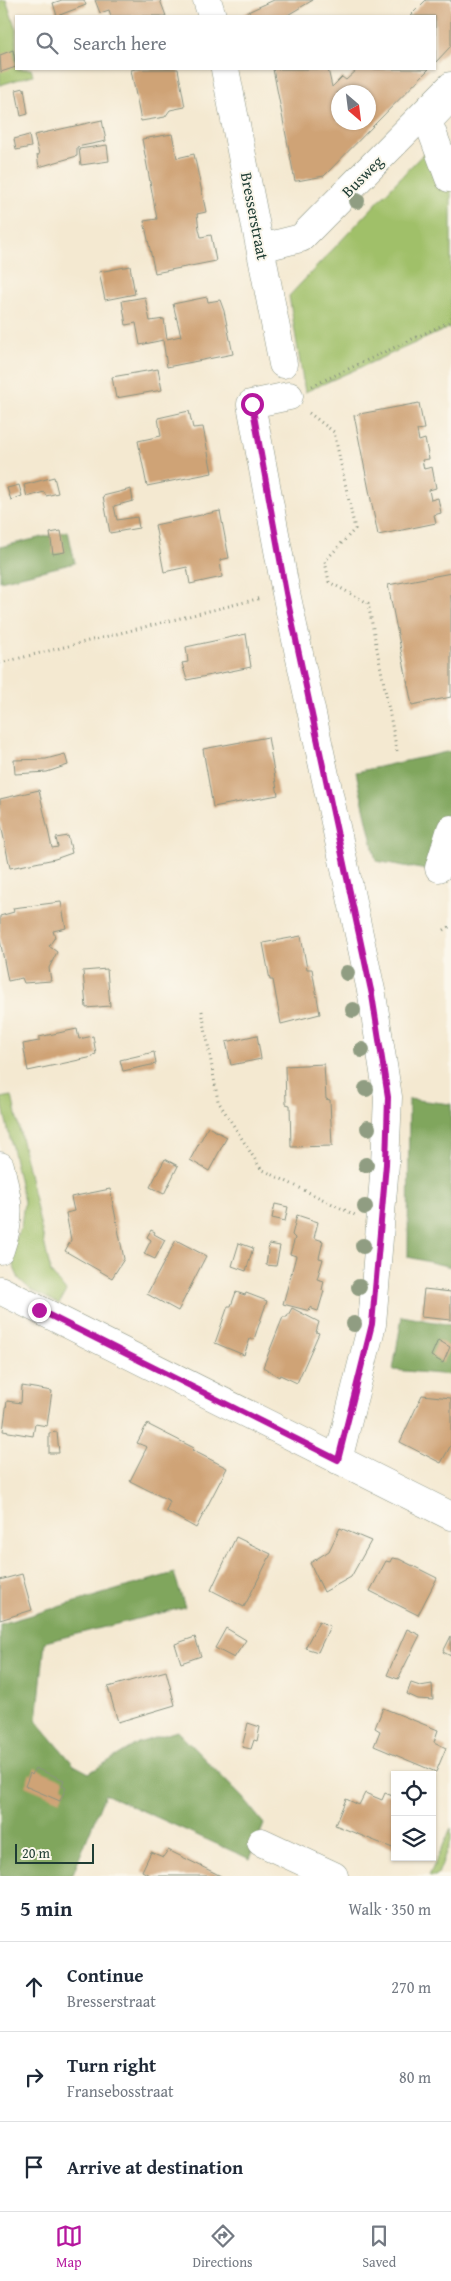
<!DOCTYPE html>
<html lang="en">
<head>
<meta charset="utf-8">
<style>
	:root { --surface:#fff; --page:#f6f6f7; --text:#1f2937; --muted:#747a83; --line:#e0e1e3; --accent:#b5179e }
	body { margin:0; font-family:"Gentium Book Plus",serif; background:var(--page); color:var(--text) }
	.controls { position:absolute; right:15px; bottom:15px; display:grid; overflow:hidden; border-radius:0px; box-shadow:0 1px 4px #0004 }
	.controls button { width:45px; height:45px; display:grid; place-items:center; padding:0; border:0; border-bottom:1px solid var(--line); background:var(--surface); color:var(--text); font:25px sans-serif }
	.compass { position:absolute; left:331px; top:85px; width:45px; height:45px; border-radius:50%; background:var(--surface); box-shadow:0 1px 4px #0004; rotate:152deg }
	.scale { position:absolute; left:15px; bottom:12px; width:79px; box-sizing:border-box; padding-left:5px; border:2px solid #1f3d34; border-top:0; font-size:14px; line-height:18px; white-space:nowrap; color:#1f3d34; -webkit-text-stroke:4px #fbf7ec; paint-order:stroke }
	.stop { position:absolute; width:15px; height:15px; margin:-11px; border:4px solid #b5179e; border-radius:50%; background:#fff }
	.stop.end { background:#b5179e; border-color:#fff; box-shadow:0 1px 5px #0008 }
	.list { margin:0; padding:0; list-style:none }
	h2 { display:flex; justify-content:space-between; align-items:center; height:65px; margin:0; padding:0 20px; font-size:21px }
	h2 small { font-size:16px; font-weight:400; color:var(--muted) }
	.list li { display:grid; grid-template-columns:32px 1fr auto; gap:15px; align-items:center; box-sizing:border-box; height:90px; padding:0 20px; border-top:1px solid var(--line) }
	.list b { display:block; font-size:19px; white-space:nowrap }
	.list p { margin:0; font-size:16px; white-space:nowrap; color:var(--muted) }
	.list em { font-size:16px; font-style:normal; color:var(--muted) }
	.icon { flex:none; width:28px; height:28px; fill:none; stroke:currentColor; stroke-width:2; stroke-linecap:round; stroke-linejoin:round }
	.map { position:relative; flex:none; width:451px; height:1876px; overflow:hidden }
	.search { position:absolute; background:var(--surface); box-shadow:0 1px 4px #0004; left:15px; right:15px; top:15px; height:55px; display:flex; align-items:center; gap:12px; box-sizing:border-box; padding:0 18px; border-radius:0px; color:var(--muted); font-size:19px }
	.sheet { height:335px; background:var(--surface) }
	nav { display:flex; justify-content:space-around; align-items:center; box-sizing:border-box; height:70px; border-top:1px solid var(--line); background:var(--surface); font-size:14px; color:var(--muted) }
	nav a { display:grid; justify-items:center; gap:2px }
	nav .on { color:var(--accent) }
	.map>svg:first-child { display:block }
	.green { fill:#a0c069; stroke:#607e4e }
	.forest { fill:#80a65d; stroke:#507248 }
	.building { fill:#cfa376; fill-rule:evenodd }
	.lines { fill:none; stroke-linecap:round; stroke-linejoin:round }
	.minor-casing { stroke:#8a9382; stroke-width:29 }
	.path { stroke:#8a9382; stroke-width:3; stroke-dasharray:1 4; stroke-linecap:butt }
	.minor { stroke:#fff; stroke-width:28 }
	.tree { fill:#909d82 }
	.route { stroke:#b5179e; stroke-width:6 }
	.labels { text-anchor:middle; stroke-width:4; stroke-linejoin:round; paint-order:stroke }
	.street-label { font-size:16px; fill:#1f3d34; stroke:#fbf7ec }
</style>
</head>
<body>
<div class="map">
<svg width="451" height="1876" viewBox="0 0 451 1876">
	<rect width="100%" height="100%" fill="#fbf7ec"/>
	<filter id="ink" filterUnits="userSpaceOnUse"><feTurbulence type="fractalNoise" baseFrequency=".02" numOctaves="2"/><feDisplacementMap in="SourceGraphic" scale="10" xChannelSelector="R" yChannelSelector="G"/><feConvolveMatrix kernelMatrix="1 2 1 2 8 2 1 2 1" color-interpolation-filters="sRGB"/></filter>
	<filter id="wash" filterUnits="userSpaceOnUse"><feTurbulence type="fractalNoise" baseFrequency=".0096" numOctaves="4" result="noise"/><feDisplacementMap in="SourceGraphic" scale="20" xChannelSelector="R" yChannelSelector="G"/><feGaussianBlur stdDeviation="1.12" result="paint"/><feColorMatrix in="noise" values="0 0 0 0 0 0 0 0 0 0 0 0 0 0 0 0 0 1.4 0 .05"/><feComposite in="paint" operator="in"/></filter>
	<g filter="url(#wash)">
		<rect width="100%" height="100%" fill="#f4e9d1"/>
		<!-- green -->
		<g class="green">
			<polygon points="0,0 6,0 16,29 16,69 31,69 33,75 0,85"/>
			<polygon points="436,140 451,177 451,327 305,392 289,296"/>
			<polygon points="12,1096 51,1273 66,1291 59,1304 31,1290 19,1279 10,1258 16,1236 21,1227 24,1202 1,1098"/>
			<polygon points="451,1828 451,1841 438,1874 435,1876 429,1876"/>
		</g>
		<!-- forest -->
		<g class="forest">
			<polygon points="68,531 75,563 0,581 0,547"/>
			<polygon points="451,751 451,811 447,816 432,871 376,861 356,772"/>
			<polygon points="409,1099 451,1104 451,1267 408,1257"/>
			<polygon points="402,1316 451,1325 451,1375 393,1370"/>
			<polygon points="174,1573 185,1607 45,1642 37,1721 74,1765 89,1773 138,1743 177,1731 242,1797 264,1824 250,1859 105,1794 72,1876 0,1876 0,1624"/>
		</g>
		<g id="blocks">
			<!-- building -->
			<g class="building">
				<polygon points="62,0 84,0 86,5 57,16 53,3"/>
				<polygon points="95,0 160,0 166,16 111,16 109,10 100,13"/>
				<polygon points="274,0 313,0 286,16 239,16"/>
				<polygon points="426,0 451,0 451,46 435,63 435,16 410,16"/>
				<polygon points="13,50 16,67 1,72 0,55"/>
				<polygon points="136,69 178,69 185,107 170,110 165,117 141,121 131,70"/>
				<path d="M273 69H328L332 87 342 77 346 80 358 69H429L324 176 297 181H295ZM338 92H368V122H338Z"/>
				<polygon points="24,88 28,114 21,116 16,90"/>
				<polygon points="102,120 106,141 77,147 77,156 39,167 37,155 39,155 34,135"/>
				<polygon points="172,134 177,158 194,154 206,212 197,214 199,229 201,237 211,235 216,261 155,273 144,221 157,219 142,139"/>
				<polygon points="29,135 31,147 16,150 14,139"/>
				<polygon points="107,145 109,161 81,165 79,149"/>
				<polygon points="130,266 135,294 105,300 99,272"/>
				<polygon points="145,297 150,321 164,319 167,339 181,336 173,304 207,297 208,302 220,300 224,311 233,354 167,367 163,340 140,345 136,323 126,325 122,301"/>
				<polygon points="158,369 162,390 116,398 112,377"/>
				<polygon points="419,403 424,429 417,430 419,441 425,439 429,459 422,460 424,469 432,467 436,488 429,490 431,500 438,498 441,513 434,515 436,523 378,535 354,415"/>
				<polygon points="189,411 193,428 203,427 212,473 147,486 138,441 161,436 158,418"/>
				<polygon points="54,477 58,493 46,496 44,492 27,497 24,485"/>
				<polygon points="19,485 22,496 11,500 7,488"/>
				<polygon points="131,489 133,501 114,506 117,520 137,517 139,528 110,533 103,496"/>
				<polygon points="220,511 229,558 220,560 222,577 190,584 187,567 164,572 155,525"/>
				<polygon points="61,531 65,552 53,554 50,533"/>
				<polygon points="451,573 451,697 412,705 388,585"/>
				<polygon points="246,634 251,667 187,680 182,663 188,662 186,647"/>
				<polygon points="268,737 278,795 213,807 203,749"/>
				<polygon points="65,754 68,765 47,772 15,774 14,760 46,759"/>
				<polygon points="39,790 52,848 58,847 56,838 68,836 72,853 55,859 10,868 0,820 0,799"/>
				<polygon points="61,902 66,928 53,931 55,937 49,946 57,952 49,968 51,981 24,983 22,978 8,981 0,940 0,916 14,912 13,908"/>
				<polygon points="301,936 307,969 312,969 320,1014 281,1024 273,980 270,980 263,943"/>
				<polygon points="107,969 110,1006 86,1008 83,971"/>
				<polygon points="77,1029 79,1039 93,1036 96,1054 93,1055 93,1057 28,1071 23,1044 39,1041 39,1037"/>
				<polygon points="257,1035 261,1059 231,1065 226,1042"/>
				<polygon points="154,1052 156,1064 123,1071 120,1060"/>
				<polygon points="324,1064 326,1099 330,1100 332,1146 291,1147 290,1105 286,1104 285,1066"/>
				<polygon points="208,1127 227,1137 209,1171 190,1160"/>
				<polygon points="165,1159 178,1166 164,1194 150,1187"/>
				<polygon points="110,1189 124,1259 112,1278 65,1251 71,1240 66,1213 74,1211 71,1197"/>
				<polygon points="275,1204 288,1207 285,1221 272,1218"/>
				<polygon points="297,1215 318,1222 314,1238 323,1241 319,1258 323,1259 317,1279 324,1281 322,1290 324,1291 318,1311 312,1309 312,1307 308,1309 310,1311 283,1304 296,1256 290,1254 295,1238 292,1235"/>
				<polygon points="151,1230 155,1232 154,1234 165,1240 155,1259 144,1254 151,1240 147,1237"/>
				<polygon points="176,1240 206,1256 178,1311 147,1294"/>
				<polygon points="239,1243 253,1248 246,1271 232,1266"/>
				<polygon points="269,1244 280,1246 276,1266 266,1265"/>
				<polygon points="424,1289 451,1292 451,1320 421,1317"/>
				<polygon points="236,1292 245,1295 246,1293 267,1301 254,1339 250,1339 244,1355 215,1343 228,1306 231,1306"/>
				<polygon points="292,1308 319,1322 316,1332 319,1333 297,1383 280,1375 279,1377 263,1367 283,1317 287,1317"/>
				<polygon points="438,1340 450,1347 443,1363 431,1356"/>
				<polygon points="22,1386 52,1391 47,1426 35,1424 33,1436 3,1431 7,1401 21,1403"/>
				<polygon points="422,1395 451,1398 451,1445 441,1463 400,1442"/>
				<polygon points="147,1424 194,1448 192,1450 227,1468 196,1528 166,1511 170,1501 130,1481 147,1447 137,1443"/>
				<polygon points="57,1432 59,1453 49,1453 49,1433"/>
				<polygon points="340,1528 371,1541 351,1577 324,1592 310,1563 329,1551"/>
				<polygon points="236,1537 271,1554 244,1607 211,1590"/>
				<polygon points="392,1558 399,1559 437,1578 418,1615 370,1591 386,1561 390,1562"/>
				<polygon points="22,1574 32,1610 0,1620 0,1580"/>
				<polygon points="319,1621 330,1626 318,1652 305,1648"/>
				<polygon points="226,1628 246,1640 234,1658 215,1648"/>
				<polygon points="407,1629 420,1635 398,1679 387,1675"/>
				<polygon points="451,1636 451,1656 443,1652"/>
				<polygon points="195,1637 201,1656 181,1663 175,1644"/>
				<polygon points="166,1671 175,1705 118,1722 108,1687"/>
				<polygon points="411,1683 420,1686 432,1684 433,1700 418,1699 407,1694"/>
				<polygon points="383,1708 438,1730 434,1742 446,1748 436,1772 374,1746 380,1731 375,1728"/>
				<polygon points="248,1723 260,1727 257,1741 254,1740 251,1749 242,1747"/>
				<polygon points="35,1768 64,1780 62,1786 66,1788 60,1801 25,1786 30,1773 32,1775"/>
				<polygon points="365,1793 382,1800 385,1793 395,1797 395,1849 335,1825 346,1799 359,1805"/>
				<polygon points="168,1850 221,1876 151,1876 142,1871 151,1852 163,1857"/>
			</g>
		</g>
	</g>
	<g filter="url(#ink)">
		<use href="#blocks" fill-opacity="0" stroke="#8a9382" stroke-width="1"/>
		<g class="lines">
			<defs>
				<g id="minor">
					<polyline points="207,0 212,16"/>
					<polyline points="225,69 283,364"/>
					<polyline points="446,102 428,121 449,178 451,177"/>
					<polyline points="261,248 301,238 451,86"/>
					<polyline points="289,396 251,404 286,593 372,995 388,1097 385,1164 372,1324 338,1460"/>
					<polyline points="439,868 451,829"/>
					<path d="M0 1166C8 1200 12 1216 0 1250"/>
					<polyline points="0,1290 451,1516"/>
					<polyline points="261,1842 334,1876"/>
				</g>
			</defs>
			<!-- minor casing -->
			<use href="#minor" class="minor-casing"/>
			<!-- path -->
			<g class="path">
				<polyline points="312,386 451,321"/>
				<polyline points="309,413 334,432 355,529 325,561 329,582 368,603 397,751"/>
				<polyline points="0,663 261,598"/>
				<polyline points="444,930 451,926"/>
				<polyline points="202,1011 218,1101 261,1169 355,1215"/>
			</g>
			<!-- minor -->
			<use href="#minor" class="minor"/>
		</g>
		<!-- trees -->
		<g class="tree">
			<circle cx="357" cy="201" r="8"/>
			<circle cx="347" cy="973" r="8"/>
			<circle cx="353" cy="1010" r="8"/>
			<circle cx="362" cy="1050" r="8"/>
			<circle cx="366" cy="1089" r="8"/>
			<circle cx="368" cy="1128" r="8"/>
			<circle cx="366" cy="1165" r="8"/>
			<circle cx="365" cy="1207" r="8"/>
			<circle cx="363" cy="1246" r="8"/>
			<circle cx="359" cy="1287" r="8"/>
			<circle cx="354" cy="1324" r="8"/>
		</g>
	</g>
	<g class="lines" filter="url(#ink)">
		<!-- route -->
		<polyline class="route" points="39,1310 338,1460 372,1324 386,1164 388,1097 372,995 286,593 252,404"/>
	</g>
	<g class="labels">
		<!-- street labels -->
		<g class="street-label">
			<text transform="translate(362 176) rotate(-45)" y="6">Busweg</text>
			<text transform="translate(255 216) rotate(79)" y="6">Bresserstraat</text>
		</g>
	</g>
</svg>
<div class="controls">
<button><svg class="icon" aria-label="locate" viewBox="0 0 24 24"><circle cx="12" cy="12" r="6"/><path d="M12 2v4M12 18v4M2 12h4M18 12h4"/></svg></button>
<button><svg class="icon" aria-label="layers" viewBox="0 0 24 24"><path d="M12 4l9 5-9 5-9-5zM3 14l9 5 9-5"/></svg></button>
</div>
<svg class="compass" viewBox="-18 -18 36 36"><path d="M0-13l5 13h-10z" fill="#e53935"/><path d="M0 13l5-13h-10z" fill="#747a83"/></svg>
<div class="scale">20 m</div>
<div class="stop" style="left:252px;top:404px"></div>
<div class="stop end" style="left:39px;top:1310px"></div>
<div class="search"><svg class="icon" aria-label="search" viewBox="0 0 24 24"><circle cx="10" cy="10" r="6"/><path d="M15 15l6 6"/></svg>Search here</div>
</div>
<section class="sheet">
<h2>5 min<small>Walk · 350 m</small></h2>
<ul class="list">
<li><svg class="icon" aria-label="ahead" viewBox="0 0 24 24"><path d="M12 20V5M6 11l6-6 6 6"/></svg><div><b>Continue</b><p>Bresserstraat</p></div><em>270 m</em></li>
<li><svg class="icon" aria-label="right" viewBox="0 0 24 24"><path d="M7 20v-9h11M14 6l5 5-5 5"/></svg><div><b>Turn right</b><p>Fransebosstraat</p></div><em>80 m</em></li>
<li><svg class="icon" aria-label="arrive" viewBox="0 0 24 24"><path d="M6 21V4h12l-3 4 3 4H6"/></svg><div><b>Arrive at destination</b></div></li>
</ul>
</section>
<nav>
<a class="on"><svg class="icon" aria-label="map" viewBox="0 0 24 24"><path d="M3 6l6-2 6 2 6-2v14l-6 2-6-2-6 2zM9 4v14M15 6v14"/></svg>Map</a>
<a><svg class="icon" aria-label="directions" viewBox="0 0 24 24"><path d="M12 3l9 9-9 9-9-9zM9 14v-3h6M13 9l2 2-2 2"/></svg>Directions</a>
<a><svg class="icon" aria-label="saved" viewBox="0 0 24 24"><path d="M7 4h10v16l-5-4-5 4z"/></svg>Saved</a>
</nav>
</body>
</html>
